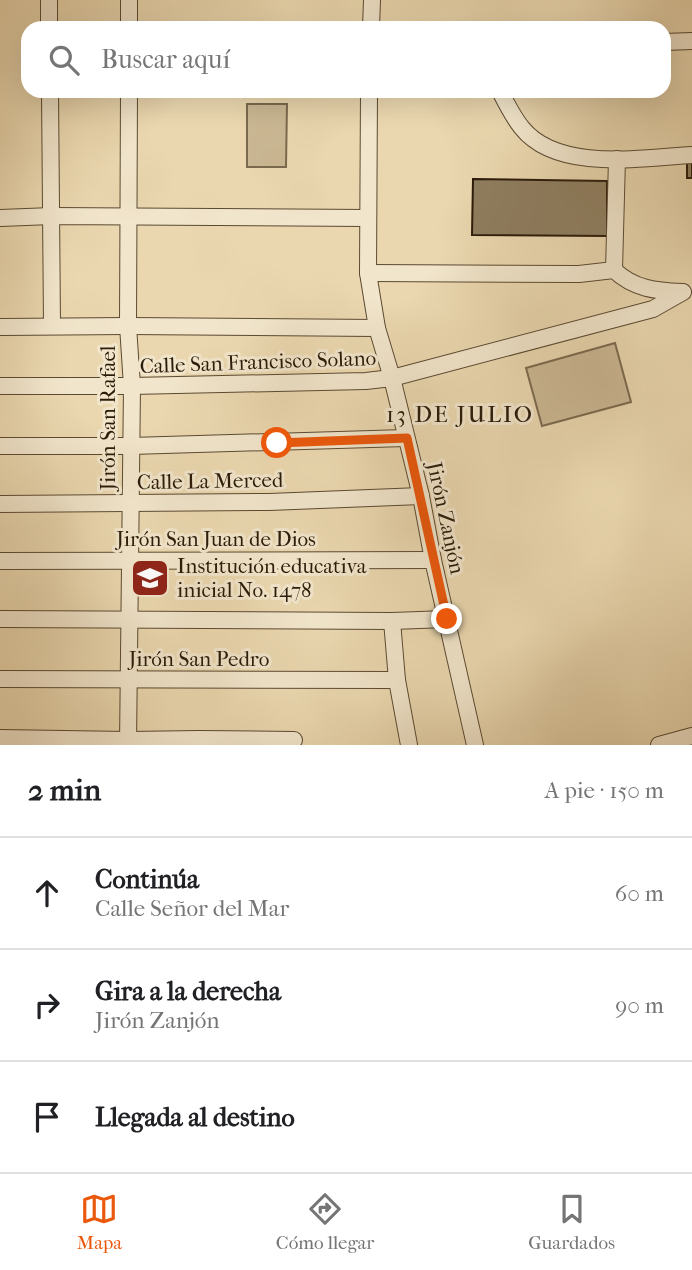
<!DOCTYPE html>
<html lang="es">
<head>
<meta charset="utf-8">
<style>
	:root { --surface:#fff; --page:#f2f2f2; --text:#202124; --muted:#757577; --line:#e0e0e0; --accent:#ea580c }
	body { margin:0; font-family:"IM FELL French Canon",serif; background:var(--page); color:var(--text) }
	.stop { position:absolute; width:21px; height:21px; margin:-16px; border:5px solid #ea580c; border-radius:50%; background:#fff }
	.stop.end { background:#ea580c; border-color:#fff; box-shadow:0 2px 7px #0008 }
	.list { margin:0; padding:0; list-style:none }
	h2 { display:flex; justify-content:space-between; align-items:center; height:91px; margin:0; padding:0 28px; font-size:30px }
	h2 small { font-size:23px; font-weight:400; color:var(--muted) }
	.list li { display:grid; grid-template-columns:46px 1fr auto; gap:21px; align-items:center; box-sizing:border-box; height:112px; padding:0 28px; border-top:2px solid var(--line) }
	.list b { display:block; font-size:26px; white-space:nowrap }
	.list p { margin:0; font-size:23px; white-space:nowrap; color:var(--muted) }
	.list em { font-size:23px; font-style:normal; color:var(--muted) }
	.icon { flex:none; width:38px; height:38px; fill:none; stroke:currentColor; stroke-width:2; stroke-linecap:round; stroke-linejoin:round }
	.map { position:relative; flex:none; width:692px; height:745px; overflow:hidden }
	.search { position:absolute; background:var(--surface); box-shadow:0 7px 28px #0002; left:21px; right:21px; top:21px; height:77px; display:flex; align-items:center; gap:18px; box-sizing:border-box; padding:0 24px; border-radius:21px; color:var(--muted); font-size:26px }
	.sheet { height:427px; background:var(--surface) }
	nav { display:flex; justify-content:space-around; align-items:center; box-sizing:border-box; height:98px; border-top:2px solid var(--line); background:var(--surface); font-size:19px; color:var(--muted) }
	nav a { display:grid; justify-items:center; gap:4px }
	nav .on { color:var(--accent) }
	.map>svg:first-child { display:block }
	.green { fill:#cab793; stroke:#7a694e; stroke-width:2 }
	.building { fill:#8e7d5f; stroke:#2b1b09; stroke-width:2 }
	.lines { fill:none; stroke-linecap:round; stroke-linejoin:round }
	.minor-casing { stroke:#5b4a32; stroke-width:18 }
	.minor { stroke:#f1e5cb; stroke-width:16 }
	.route { stroke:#ea580c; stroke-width:9 }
	.labels { text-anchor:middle; stroke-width:6; stroke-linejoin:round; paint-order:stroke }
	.street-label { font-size:21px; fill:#2b1b09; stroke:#f1e5cb }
	.poi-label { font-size:21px; fill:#2b1b09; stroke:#f1e5cb; text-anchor:start }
	.neighbourhood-label { font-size:23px; letter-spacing:2px; fill:#2b1b09; stroke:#f1e5cb }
</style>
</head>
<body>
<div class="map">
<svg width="692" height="745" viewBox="0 0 692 745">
	<rect width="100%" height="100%" fill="#ead7af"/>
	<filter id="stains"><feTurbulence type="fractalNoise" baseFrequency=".00286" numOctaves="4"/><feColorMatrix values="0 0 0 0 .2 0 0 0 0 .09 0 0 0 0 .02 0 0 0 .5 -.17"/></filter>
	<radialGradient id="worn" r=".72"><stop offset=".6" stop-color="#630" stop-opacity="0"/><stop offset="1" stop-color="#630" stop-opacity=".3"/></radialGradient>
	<!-- green -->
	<g class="green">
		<polygon points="247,104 287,104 286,167 247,167"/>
		<polygon points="615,343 631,402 542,426 526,368"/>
	</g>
	<!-- building -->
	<g class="building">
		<rect x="687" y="159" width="5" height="19"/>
		<polygon points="473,179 607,181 607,236 472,235"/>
	</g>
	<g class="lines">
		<defs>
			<g id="minor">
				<polyline points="49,0 49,28"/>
				<polyline points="129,0 129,28"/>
				<polyline points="371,28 372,0"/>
				<polyline points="664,42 692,41"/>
				<polyline points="50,91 52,326"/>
				<polyline points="369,91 368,273 377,328 392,378 421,496 433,560 475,745"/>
				<path d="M500 91C506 103 513 117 522 128 557 172 642 158 692 155"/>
				<polyline points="0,218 52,216 368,218"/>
				<polyline points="614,270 617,159"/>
				<path d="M368 273 579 274 614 270C634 289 656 291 682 292"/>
				<polyline points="0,327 128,326 377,328"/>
				<polyline points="0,386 132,386 366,381 392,378 653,309 683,292"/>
				<polyline points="0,446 131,446 406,438"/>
				<polyline points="0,504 269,502 421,496"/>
				<polyline points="0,561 433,560"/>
				<polyline points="0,619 392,621 447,619"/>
				<polyline points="392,621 397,680 409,745"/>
				<polyline points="0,679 397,680"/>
				<polyline points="0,738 128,740 199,739 294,740"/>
				<polyline points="128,745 132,386 128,326 129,91"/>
				<polyline points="659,745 692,736"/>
			</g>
		</defs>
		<!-- minor casing -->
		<use href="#minor" class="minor-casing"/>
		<!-- minor -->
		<use href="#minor" class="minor"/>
	</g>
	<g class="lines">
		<!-- route -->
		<polyline class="route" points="277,443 407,438 447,619"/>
	</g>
	<!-- icons -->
	<defs>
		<symbol id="school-square" viewBox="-11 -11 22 22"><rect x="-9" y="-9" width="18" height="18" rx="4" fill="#8f2418" stroke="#f1e5cb"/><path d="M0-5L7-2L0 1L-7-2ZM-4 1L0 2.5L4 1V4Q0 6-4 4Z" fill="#fff"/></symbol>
	</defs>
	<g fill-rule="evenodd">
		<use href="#school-square" x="128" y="556" width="44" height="44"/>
	</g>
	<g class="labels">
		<!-- street labels -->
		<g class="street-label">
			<text transform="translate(258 362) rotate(-2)" y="7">Calle San Francisco Solano</text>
			<text transform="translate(108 418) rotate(-90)" y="7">Jirón San Rafael</text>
			<text transform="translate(210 481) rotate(-1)" y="7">Calle La Merced</text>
			<text transform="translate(446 518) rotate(78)" y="7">Jirón Zanjón</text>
			<text x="216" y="546">Jirón San Juan de Dios</text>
			<text x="199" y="666">Jirón San Pedro</text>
		</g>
		<!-- poi labels -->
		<g class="poi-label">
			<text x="177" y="573">Institución educativa<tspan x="177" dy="24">inicial No. 1478</tspan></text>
		</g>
		<!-- neighbourhood labels -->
		<g class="neighbourhood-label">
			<text x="460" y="422">13 DE JULIO</text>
		</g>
	</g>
	<rect width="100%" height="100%" filter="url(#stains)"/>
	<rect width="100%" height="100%" fill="url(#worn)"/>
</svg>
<div class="stop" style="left:277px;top:443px"></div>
<div class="stop end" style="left:447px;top:619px"></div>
<div class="search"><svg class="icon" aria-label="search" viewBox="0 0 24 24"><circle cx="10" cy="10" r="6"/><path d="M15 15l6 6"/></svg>Buscar aquí</div>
</div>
<section class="sheet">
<h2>2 min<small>A pie · 150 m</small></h2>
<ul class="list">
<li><svg class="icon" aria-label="ahead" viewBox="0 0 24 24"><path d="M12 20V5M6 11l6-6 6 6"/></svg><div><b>Continúa</b><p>Calle Señor del Mar</p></div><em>60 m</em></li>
<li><svg class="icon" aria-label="right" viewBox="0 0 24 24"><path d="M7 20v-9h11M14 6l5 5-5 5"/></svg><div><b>Gira a la derecha</b><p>Jirón Zanjón</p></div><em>90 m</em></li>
<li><svg class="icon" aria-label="arrive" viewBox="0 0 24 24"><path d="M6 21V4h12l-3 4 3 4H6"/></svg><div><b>Llegada al destino</b></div></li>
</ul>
</section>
<nav>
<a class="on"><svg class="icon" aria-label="map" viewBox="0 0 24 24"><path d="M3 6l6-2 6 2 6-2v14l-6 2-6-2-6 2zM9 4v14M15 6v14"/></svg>Mapa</a>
<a><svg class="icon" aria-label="directions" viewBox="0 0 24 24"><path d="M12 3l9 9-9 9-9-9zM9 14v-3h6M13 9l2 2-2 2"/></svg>Cómo llegar</a>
<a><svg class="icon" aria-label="saved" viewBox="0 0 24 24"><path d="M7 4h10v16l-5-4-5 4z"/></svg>Guardados</a>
</nav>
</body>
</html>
